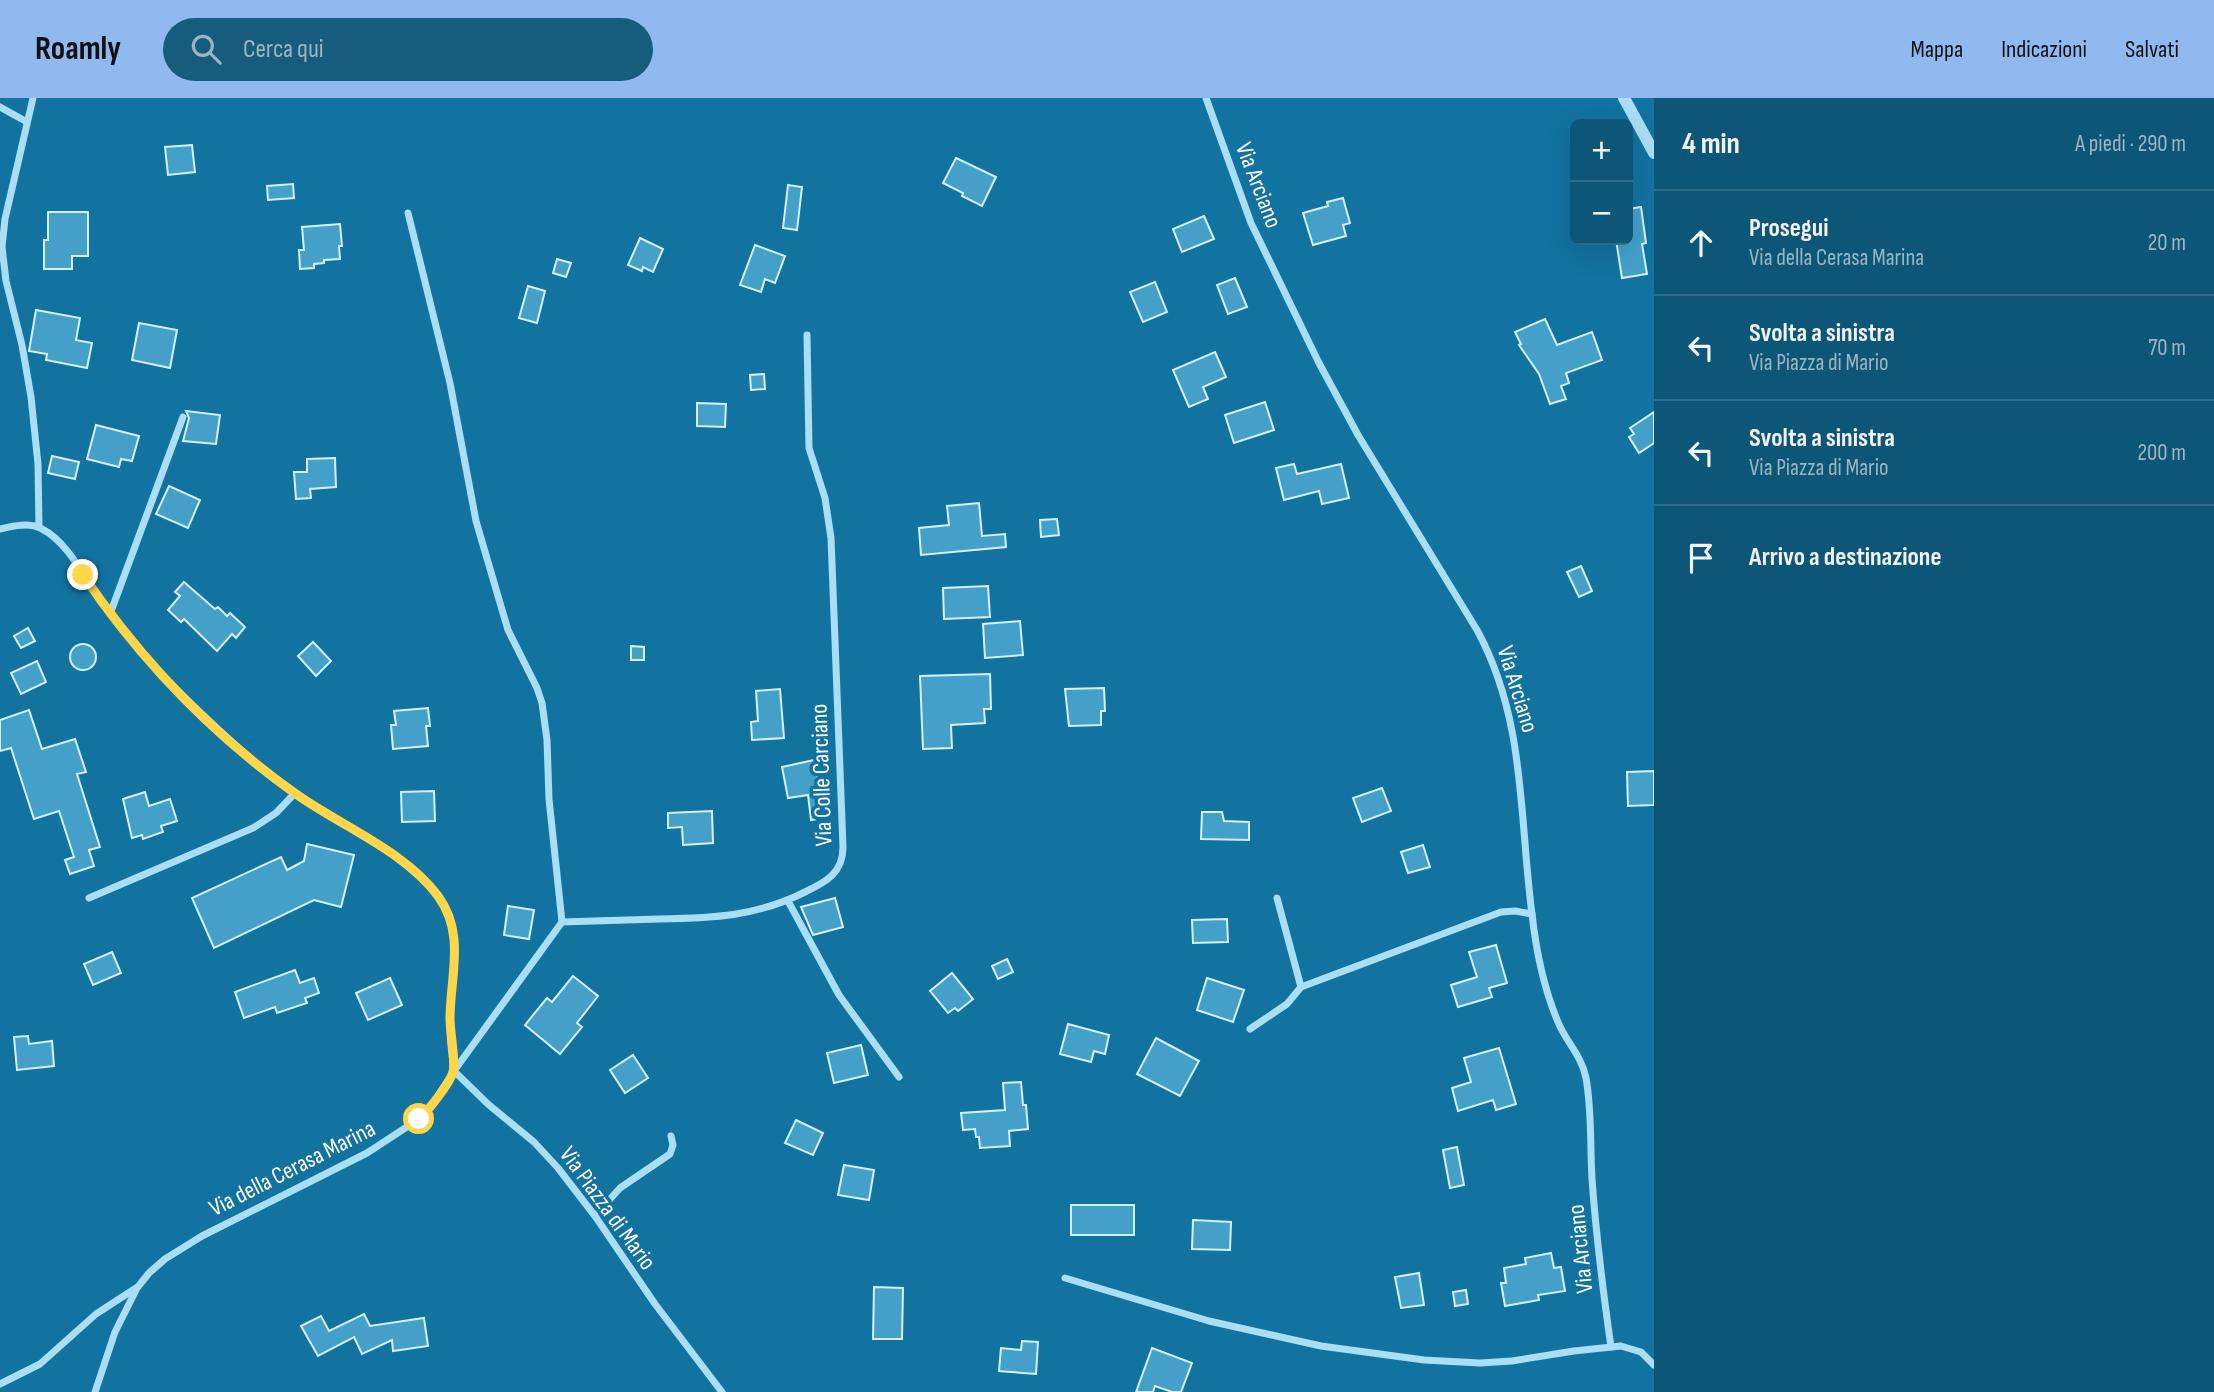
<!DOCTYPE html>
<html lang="it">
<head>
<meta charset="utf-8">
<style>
	:root { --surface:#0e5678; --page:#175c7d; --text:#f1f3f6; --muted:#9bb7c6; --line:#2e6c8a; --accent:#90b9f0 }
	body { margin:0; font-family:"Sofia Sans Condensed",sans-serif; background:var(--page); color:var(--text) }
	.controls { position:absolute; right:21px; top:21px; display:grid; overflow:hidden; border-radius:10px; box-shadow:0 7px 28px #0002 }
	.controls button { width:63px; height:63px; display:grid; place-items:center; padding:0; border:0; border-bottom:2px solid var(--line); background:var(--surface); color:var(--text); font:35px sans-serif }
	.stop { position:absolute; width:21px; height:21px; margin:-16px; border:5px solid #ffd54a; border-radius:50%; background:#fff }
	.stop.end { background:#ffd54a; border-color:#fff; box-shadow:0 2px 7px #0008 }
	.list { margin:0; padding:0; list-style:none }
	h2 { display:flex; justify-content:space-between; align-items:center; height:91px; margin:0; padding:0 28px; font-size:30px }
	h2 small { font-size:23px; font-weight:400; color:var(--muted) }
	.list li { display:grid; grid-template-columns:46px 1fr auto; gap:21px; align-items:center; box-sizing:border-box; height:105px; padding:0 28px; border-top:2px solid var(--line) }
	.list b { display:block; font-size:26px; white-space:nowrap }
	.list p { margin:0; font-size:23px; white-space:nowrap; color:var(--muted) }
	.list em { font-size:23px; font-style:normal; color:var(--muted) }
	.icon { flex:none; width:38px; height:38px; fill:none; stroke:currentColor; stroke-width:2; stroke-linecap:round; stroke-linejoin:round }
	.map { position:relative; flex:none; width:1654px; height:1294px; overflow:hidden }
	header { display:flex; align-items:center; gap:42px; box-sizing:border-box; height:98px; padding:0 35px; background:var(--accent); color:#111 }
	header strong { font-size:33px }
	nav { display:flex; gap:38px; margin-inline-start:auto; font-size:24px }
	.search { width:490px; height:63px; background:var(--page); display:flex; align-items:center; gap:18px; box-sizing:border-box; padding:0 24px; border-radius:38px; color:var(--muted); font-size:26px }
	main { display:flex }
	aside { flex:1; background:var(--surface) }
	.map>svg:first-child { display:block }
	.building { fill:#44a0c9; stroke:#d3f1fe; stroke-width:2 }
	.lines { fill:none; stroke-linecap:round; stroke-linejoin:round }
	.minor { stroke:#aadef5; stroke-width:7 }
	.tertiary { stroke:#aadef5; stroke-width:12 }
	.route { stroke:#ffd54a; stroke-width:9 }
	.labels { text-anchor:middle; stroke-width:7; stroke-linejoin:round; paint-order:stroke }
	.street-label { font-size:24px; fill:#fff; stroke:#1273a0 }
</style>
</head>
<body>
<header>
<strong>Roamly</strong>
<div class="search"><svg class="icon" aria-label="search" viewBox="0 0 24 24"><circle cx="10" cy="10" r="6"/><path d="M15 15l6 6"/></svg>Cerca qui</div>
<nav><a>Mappa</a><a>Indicazioni</a><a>Salvati</a></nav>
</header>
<main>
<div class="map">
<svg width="1654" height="1294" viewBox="0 0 1654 1294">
	<rect width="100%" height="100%" fill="#1273a0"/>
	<!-- building -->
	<g class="building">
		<polygon points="192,47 195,74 168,77 165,49"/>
		<polygon points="956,60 996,79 982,108 962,98 963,95 943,85"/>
		<polygon points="293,86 294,100 268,102 267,88"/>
		<polygon points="788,87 802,89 797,132 783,130"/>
		<polygon points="1343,100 1350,125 1343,127 1346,138 1313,147 1303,115 1328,108 1327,104"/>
		<polygon points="1641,109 1646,145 1642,146 1647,176 1622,180 1616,142 1628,142 1628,111"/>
		<polygon points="48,114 88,114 88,158 72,158 72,171 44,171 44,142 48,142"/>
		<polygon points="1204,118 1214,141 1182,154 1173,131"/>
		<polygon points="340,126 342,148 339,148 340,161 324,162 324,165 314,166 314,170 300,171 299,152 304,152 302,129"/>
		<polygon points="640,140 663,151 653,174 643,169 642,173 628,167"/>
		<polygon points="755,147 785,158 775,185 765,181 761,194 740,187"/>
		<polygon points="557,161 571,165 566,179 553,175"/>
		<polygon points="1235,180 1247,209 1228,216 1217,187"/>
		<polygon points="1155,184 1167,214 1143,224 1130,194"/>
		<polygon points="528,188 545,193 537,225 519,220"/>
		<polygon points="36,212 80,220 76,242 92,245 87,270 46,262 47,256 29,253"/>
		<polygon points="1545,221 1557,247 1592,234 1602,262 1566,275 1569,285 1561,288 1566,301 1550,306 1539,276 1519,247 1521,246 1515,234"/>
		<polygon points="139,225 177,232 170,270 132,262"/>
		<polygon points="1215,254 1226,279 1203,289 1208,301 1189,309 1173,272"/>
		<polygon points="764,276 765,291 751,292 750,277"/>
		<polygon points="1265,304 1274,332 1234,345 1225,317"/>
		<polygon points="697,305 726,306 725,329 697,328"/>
		<polygon points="186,313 220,317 216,346 183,343 189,320"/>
		<polygon points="1654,314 1654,345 1639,355 1629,339 1634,336 1630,330"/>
		<polygon points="96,327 139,338 132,363 121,361 119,369 87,361"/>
		<polygon points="52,358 79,364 75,381 48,375"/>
		<polygon points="335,360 336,389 310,391 311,400 296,401 294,374 307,374 307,361"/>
		<polygon points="1294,366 1297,376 1341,366 1349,400 1322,406 1319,393 1284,402 1276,370"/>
		<polygon points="169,388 200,402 188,430 156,416"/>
		<polygon points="979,405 982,438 1005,436 1006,449 921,457 919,430 949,427 947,408"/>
		<polygon points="1057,421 1059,437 1041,439 1040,422"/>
		<polygon points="1581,468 1592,493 1579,499 1567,474"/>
		<polygon points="184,484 215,511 218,509 227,518 230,515 245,529 236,540 232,536 217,553 184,521 181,524 168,512 180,498 175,494"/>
		<polygon points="988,488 990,519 944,521 943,490"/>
		<polygon points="1020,523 1023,557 985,560 983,526"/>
		<polygon points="28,530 35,543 21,550 14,538"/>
		<polygon points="313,544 331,563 316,578 298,558"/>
		<circle cx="83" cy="559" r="13"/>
		<polygon points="631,548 644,549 644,562 631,562"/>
		<polygon points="37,563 46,584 21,596 11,575"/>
		<polygon points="990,576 991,611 984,611 985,625 951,627 952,650 923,651 920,578"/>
		<polygon points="1104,590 1105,613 1101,613 1101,627 1069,628 1065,591"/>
		<polygon points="780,591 784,640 752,642 751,624 758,623 756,593"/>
		<polygon points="428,610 430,628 426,628 428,648 393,651 391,627 396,627 394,613"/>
		<polygon points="29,612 42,651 75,641 86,674 77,676 100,749 89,752 94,768 70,776 65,762 74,759 59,713 34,721 11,650 0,653 0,622"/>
		<polygon points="814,662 822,704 828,703 830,719 811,722 808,697 788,700 782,669"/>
		<polygon points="1654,673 1654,707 1628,708 1627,674"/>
		<polygon points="1382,690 1391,713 1362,724 1353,700"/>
		<polygon points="434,693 435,723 402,724 401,694"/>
		<polygon points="145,694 149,708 170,701 177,723 161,728 163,734 143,741 142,737 132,740 123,701"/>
		<polygon points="712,713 713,745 683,747 682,729 668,730 668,715"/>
		<polygon points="1202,714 1222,714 1224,723 1249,724 1249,742 1201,741"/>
		<polygon points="307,746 354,757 341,809 314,802 214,850 192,800 281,759 287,772 304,763"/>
		<polygon points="1423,747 1430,769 1408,775 1401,754"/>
		<polygon points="835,800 843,829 813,837 801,809"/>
		<polygon points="508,808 534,812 529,841 504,837"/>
		<polygon points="1227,821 1228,844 1193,845 1192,822"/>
		<polygon points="1496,847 1507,885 1489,890 1492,899 1458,909 1451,887 1477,879 1469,854"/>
		<polygon points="112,854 121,875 93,887 84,866"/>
		<polygon points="1007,861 1013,874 998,881 992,868"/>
		<polygon points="295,872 300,885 314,880 319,895 305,900 307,905 277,915 275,909 244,920 235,894"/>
		<polygon points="952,875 973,901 958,913 955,910 948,915 930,893"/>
		<polygon points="573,878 598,898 577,925 582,929 560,956 525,927 547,900 552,904"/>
		<polygon points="390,880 402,907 368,922 356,895"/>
		<polygon points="1207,880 1244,892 1233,924 1197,912"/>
		<polygon points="1068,926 1109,937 1105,956 1094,953 1091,964 1060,956"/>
		<polygon points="28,938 29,946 52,943 54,968 17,972 14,939"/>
		<polygon points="1156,940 1199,963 1180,998 1137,976"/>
		<polygon points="861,947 868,977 834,985 827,955"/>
		<polygon points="1499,950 1516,1006 1496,1012 1493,1002 1458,1013 1452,990 1471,984 1464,960"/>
		<polygon points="633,957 648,980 625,995 610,972"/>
		<polygon points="1021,984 1023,1007 1026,1007 1028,1031 1009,1033 1010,1048 980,1050 979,1039 976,1039 975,1031 963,1032 961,1015 1005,1012 1003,985"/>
		<polygon points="796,1022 823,1035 813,1057 785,1045"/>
		<polygon points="1457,1049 1464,1087 1450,1090 1443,1052"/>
		<polygon points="844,1067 874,1072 869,1102 838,1097"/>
		<rect x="1071" y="1107" width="63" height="30"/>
		<polygon points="1193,1122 1231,1124 1230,1152 1192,1151"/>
		<polygon points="1551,1155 1554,1170 1561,1169 1565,1193 1538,1197 1539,1202 1505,1208 1501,1185 1506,1185 1504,1170 1526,1166 1525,1160"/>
		<polygon points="1419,1175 1424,1207 1401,1210 1395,1179"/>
		<polygon points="874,1189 903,1190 902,1241 873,1241"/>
		<polygon points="1466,1192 1468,1206 1455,1208 1453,1194"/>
		<polygon points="364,1216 370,1228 424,1220 428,1248 393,1253 392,1242 362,1256 354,1239 318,1258 301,1228 321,1218 329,1233"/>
		<polygon points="1022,1243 1038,1244 1036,1276 999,1273 1001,1250 1021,1252"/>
		<polygon points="1152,1250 1192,1265 1181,1294 1172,1294 1155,1288 1153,1294 1136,1294"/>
	</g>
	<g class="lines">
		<!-- minor -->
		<g class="minor">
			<polyline points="33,0 5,121 2,149 6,183 22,247 31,299 38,366 39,429"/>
			<path d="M1206 0 1251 125 1319 265 1358 337 1477 532C1526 622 1519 718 1532 816 1536 852 1544 891 1558 924 1566 944 1582 958 1586 980 1592 1013 1590 1048 1592 1081 1596 1137 1603 1193 1611 1249"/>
			<polyline points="0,9 27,24"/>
			<polyline points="408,115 450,285 476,423 508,532 537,590 542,605 547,642 549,701 562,824"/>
			<path d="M0 431C13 428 29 424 42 431 69 444 89 488 108 512 129 541 152 567 177 592 216 630 256 668 301 699 346 731 415 758 443 806 465 842 450 882 450 921 449 938 452 956 454 973L489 1007 534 1044 558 1070 595 1118 655 1206 722 1294"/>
			<polyline points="110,516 183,319"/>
			<polyline points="89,800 253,730 276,715 295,695"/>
			<polyline points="1277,800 1301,889 1501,814 1515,813 1532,816"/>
			<polyline points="788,803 839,897 899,979"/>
			<polyline points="1250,931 1287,906 1301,889"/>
			<polyline points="595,1118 620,1090 670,1056 673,1047 671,1038"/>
			<polyline points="1065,1180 1209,1223 1321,1248 1424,1262 1480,1265 1512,1263 1574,1253 1621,1248 1641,1254 1654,1267"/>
			<polyline points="0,1286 40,1266 96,1216 136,1190"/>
			<path d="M95 1294 115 1234 137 1190 149 1175 165 1161 202 1138 367 1055 419 1021 431 1009 454 973 562 824C595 823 627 822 659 821 713 820 755 819 805 794 826 784 843 775 843 749L831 440 825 400 809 350 807 237"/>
		</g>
		<!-- tertiary -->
		<polyline class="tertiary" points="1624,0 1654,55"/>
	</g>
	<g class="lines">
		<!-- route -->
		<path class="route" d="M83 477C140 561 213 637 296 696 341 728 405 753 438 798 466 836 450 879 450 921 450 934 456 964 453 974 450 985 428 1013 419 1021"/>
	</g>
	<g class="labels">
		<!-- street labels -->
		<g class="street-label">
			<text transform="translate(1259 87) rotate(69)" y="8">Via Arciano</text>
			<text transform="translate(1518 591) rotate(73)" y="8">Via Arciano</text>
			<text transform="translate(821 677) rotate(-92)" y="8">Via Colle Carciano</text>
			<text transform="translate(292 1070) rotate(-27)" y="8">Via della Cerasa Marina</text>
			<text transform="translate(608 1110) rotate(54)" y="8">Via Piazza di Mario</text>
			<text transform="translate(1580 1151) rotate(-96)" y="8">Via Arciano</text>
		</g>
	</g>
</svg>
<div class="controls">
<button>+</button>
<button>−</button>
</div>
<div class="stop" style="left:419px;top:1021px"></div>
<div class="stop end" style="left:83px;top:477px"></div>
</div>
<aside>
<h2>4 min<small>A piedi · 290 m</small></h2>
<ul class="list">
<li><svg class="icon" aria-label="ahead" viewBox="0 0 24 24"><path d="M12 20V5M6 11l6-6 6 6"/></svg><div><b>Prosegui</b><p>Via della Cerasa Marina</p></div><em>20 m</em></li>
<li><svg class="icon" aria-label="left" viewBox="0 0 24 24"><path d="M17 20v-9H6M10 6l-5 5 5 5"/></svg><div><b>Svolta a sinistra</b><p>Via Piazza di Mario</p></div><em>70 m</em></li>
<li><svg class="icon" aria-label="left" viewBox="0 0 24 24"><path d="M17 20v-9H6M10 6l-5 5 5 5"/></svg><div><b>Svolta a sinistra</b><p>Via Piazza di Mario</p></div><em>200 m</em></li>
<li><svg class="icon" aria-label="arrive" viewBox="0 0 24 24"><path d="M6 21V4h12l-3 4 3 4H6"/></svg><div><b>Arrivo a destinazione</b></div></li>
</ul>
</aside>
</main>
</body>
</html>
